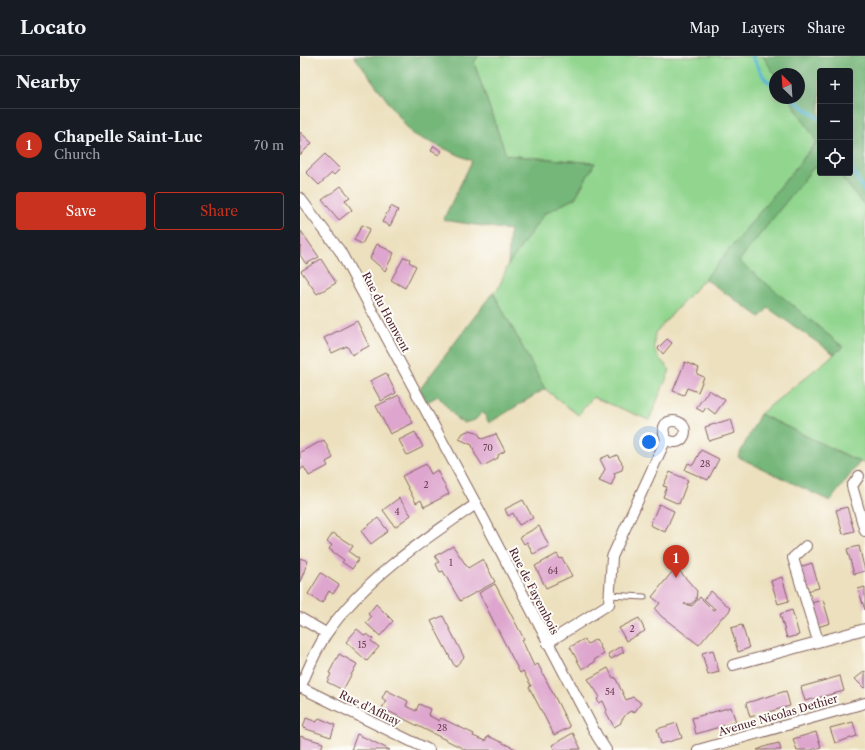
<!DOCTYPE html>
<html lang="en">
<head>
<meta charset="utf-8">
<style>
	:root { --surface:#171b24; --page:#20242c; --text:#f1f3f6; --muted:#9ea1a6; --line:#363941; --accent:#c8321e }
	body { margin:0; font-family:"Libre Caslon Text",serif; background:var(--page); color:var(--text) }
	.controls { position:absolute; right:12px; top:12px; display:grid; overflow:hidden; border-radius:4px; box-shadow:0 4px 16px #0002 }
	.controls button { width:36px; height:36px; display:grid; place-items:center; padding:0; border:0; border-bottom:1px solid var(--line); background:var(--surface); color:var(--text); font:20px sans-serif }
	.compass { position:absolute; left:469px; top:12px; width:36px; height:36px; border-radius:50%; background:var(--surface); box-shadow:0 4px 16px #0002; rotate:335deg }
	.you { position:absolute; left:349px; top:386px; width:14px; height:14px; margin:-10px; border:3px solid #fff; border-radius:50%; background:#1a73e8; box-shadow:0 0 0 6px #1a73e833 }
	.badge { display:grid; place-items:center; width:26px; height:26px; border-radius:50%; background:var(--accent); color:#fff; font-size:13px; font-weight:700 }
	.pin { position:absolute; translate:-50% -33px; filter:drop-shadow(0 1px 2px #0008) }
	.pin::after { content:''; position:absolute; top:21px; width:14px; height:12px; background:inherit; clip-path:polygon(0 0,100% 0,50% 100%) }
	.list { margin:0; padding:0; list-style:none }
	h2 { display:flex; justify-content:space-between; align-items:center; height:52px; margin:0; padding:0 16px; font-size:17px }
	h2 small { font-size:13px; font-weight:400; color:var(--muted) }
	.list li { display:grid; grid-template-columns:26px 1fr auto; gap:12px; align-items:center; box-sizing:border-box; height:72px; padding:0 16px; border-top:1px solid var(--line) }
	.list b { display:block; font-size:15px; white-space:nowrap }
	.list p { margin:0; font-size:13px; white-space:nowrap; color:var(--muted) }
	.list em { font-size:13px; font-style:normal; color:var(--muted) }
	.actions { display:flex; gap:8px; padding:12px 16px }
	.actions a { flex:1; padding:9px 0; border:1px solid var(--accent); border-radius:4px; text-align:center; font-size:14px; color:var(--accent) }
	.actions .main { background:var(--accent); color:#fff }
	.icon { flex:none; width:22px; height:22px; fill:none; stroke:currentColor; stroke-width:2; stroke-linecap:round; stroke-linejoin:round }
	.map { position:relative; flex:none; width:565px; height:694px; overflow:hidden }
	header { display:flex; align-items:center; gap:24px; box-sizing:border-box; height:56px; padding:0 20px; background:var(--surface); border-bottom:1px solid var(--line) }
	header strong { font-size:19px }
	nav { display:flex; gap:22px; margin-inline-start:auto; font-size:14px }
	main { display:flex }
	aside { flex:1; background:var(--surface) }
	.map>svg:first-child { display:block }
	.green { fill:#91d58e; stroke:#6e7a5c }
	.forest { fill:#74b679; stroke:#5f6a52 }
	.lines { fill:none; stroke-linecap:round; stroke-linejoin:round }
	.stream { stroke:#59b8d7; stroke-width:3.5 }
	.building { fill:#dea6ce }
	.lane-casing { stroke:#83635e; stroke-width:7 }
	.street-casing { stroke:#83635e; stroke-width:12 }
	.lane { stroke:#fff; stroke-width:5 }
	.street { stroke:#fff; stroke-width:10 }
	.labels { text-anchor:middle; stroke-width:4; stroke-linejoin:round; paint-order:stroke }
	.number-label { font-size:9px; fill:#6f4154 }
	.street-label { font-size:11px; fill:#4a1f2b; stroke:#fdfcf7 }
</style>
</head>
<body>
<header>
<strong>Locato</strong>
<nav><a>Map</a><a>Layers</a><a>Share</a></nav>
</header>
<main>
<aside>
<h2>Nearby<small></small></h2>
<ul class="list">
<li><span class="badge">1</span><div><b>Chapelle Saint-Luc</b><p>Church</p></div><em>70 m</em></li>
</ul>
<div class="actions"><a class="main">Save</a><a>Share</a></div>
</aside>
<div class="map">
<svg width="565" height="694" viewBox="0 0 565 694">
	<rect width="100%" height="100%" fill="#fdfcf7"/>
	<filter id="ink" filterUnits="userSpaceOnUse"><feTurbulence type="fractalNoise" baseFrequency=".025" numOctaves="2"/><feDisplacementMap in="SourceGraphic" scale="8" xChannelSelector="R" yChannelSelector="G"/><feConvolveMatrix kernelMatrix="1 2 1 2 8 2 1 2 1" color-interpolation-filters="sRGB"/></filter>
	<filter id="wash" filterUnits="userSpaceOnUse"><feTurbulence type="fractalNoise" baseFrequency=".012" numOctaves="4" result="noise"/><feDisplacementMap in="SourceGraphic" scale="16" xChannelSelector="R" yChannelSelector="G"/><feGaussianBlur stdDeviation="0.9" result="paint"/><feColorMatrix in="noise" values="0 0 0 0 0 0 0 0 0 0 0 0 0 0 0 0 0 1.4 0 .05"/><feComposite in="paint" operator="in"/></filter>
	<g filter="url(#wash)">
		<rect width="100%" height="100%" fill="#ece0be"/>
		<!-- green -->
		<g class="green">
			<path d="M178 0H463L475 18V42H490L517 85 419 207 355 277C352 296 357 300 370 314L349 364 293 341 278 359 245 333 193 236 198 233 208 209 244 158 275 142 294 107 206 99 174 7Z"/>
			<polygon points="520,111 520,117 538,117 565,150 565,408 460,358 543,291 438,205 513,112"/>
		</g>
		<!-- forest -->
		<g class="forest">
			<polygon points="54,0 178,0 174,7 206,99 295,107 275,142 244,158 208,209 210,174 143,164 172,105 112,78"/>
			<polygon points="463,0 565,0 565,150 538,117 550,117 550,15 520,15 520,111 513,112 439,205 543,291 534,298 468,252 460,261 405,223 517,86 489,42 499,42 499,18 475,19"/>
			<polygon points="193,236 245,333 189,367 183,356 175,364 164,367 158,364 138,340 127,346 120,333"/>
			<polygon points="460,358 560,406 530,445 438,401"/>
		</g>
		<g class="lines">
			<!-- stream -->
			<g class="stream">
				<polyline points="452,0 465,23 475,30"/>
				<polyline points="491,42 520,63"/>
				<polyline points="550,109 565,137"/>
			</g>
		</g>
		<g id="blocks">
			<!-- building -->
			<g class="building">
				<polygon points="0,76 12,87 0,99"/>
				<polygon points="134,90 142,95 139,99 131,95"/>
				<polygon points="25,98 40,113 34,119 32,117 19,129 6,116"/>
				<polygon points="41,130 50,141 45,144 52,154 39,164 22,144"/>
				<polygon points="91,150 98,154 90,170 82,166"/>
				<polygon points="62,169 70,173 62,188 54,184"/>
				<polygon points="1,175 19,201 6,208 0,199"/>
				<polygon points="77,188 94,197 85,215 70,202"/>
				<polygon points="104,201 110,203 109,206 116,210 105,232 91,224"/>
				<polygon points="21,203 36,227 17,238 1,215"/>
				<polygon points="57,265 69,290 52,299 47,290 32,297 24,282"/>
				<polygon points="367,283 372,287 363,298 358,292"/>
				<polygon points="385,306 399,312 397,318 404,321 398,336 387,332 384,339 373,335"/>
				<polygon points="86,317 96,337 81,345 70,325"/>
				<polygon points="409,334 425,344 415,358 406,351 403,356 396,352"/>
				<polygon points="99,339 113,367 90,378 76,350"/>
				<polygon points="431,363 435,377 409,385 405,371"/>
				<polygon points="170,374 177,376 182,383 196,378 205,395 198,399 198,402 183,410 175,398 172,389 159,383 163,377"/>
				<polygon points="115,376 123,391 107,399 99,384"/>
				<polygon points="24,384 33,402 26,406 28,410 9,420 4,411 0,414 0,396"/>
				<polygon points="401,394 419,403 408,424 385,414 388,407 393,409"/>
				<polygon points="309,399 310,402 317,399 323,409 322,414 314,417 315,420 311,430 299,425 305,413 300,403"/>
				<polygon points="126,408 131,418 137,414 149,438 124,451 121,444 116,447 102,420"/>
				<polygon points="370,416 388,424 379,448 363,441 367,431 363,430"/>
				<polygon points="99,442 111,459 95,471 83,454"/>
				<polygon points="223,444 233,462 219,469 213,457 208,460 205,453"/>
				<polygon points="359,448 374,455 365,476 350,469"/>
				<polygon points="547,451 554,475 543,478 536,454"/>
				<polygon points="78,462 88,475 71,488 61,475"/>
				<polygon points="239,470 249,490 233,498 227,486 224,488 220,481"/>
				<polygon points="33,477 53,490 49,496 59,503 52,513 42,506 44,504 29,493 32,489 27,486"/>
				<polygon points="153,490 168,512 183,503 195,526 160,545 143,515 140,516 136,508 139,506 135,500"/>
				<polygon points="559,490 565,515 554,518 547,493"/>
				<polygon points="257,498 260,503 262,502 272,520 246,532 235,510"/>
				<polygon points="0,502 8,505 0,526"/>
				<polygon points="512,507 519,532 507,535 500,511"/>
				<polygon points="376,511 397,535 396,544 391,548 384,548 392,550 400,541 413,554 415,553 404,543 411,535 431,553 424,561 423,560 399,589 361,560 355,553 360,547 352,541"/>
				<polygon points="21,517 39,529 33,538 29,535 22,547 8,538"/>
				<polygon points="482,521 489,545 478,548 471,525"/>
				<polygon points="195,528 224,583 222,584 234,610 238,608 270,671 254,679 229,631 231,630 223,615 220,617 179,537"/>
				<polygon points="565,531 565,554 558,533"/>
				<polygon points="523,544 530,567 518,571 511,547"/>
				<polygon points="76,548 93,565 80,580 66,567 71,561 68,558"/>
				<polygon points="492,554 499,579 487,582 480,558"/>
				<polygon points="143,560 164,601 155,611 131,565"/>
				<polygon points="339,562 345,575 326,585 319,572"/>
				<polygon points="442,569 449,592 438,596 431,572"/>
				<polygon points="57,573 65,580 67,578 73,583 71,585 79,591 67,605 46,586"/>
				<polygon points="284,583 288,588 296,583 304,598 294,604 295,606 282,613 270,591"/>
				<polygon points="321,590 324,596 311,603 308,598"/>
				<polygon points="413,594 419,616 408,619 402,597"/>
				<polygon points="39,598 57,608 43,634 27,626 31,618 29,617"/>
				<polygon points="308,612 313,622 315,621 326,644 333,641 341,647 334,657 331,655 327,657 321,665 321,667 314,671 306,656 307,654 303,645 299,647 297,643 300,641 288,623"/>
				<polygon points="565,615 565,631 564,632 555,623"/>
				<polygon points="540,620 544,635 505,645 501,631"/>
				<polygon points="86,634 108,645 106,650 116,655 119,648 130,653 128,659 139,665 141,662 174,678 173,680 185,685 188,680 218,694 166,694 82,652 86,645 82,642"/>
				<polygon points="486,635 490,650 450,661 446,647"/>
				<polygon points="431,651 436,666 396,678 392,662"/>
				<polygon points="6,662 17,666 19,662 35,669 31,681 3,672"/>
				<polygon points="553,666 557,680 535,687 530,672"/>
				<polygon points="377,667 382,682 361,688 357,673"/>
				<polygon points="516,676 521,691 511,694 497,694 493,683"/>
				<polygon points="273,677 281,693 255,694 252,689"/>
				<polygon points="57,678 72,685 90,694 51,694"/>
				<polygon points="0,680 23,687 21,694 0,694"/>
				<polygon points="479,687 481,694 457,694 467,690"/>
			</g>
		</g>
	</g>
	<g filter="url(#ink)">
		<use href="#blocks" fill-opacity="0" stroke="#83635e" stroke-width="1"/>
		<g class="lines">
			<defs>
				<polyline id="lane" points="309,539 344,541"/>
				<g id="street">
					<polyline points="0,142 40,195 176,448 297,680 306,694"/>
					<polyline points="559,420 552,430 565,475"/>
					<polyline points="506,490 493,502 518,585"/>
					<polyline points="0,562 26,577"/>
					<path d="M247 587 309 548 312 501 366 383C354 358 391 361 384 380 380 388 372 387 366 383"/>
					<polyline points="433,609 565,573"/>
					<polyline points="0,631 129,694"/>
					<path d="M0 632C8 614 16 593 27 577 64 523 122 485 176 448"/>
					<polyline points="398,694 565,647"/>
				</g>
			</defs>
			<!-- lane casing -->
			<use href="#lane" class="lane-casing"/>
			<!-- street casing -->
			<use href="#street" class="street-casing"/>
			<!-- lane -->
			<use href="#lane" class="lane"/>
			<!-- street -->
			<use href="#street" class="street"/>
		</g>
	</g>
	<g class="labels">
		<!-- number labels -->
		<g class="number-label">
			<text x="188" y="395">70</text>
			<text x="405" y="411">28</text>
			<text x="126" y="432">2</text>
			<text x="97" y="459">4</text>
			<text x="151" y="510">1</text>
			<text x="253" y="518">64</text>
			<text x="332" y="576">2</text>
			<text x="62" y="592">15</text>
			<text x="310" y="639">54</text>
			<text x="142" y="675">28</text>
		</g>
		<!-- street labels -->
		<g class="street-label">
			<text transform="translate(86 256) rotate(62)" y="4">Rue du Homvent</text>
			<text transform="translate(234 535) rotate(63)" y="4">Rue de Fayembois</text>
			<text transform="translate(70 652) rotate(26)" y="4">Rue d'Affnay</text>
			<text transform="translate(478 659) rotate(-16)" y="4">Avenue Nicolas Dethier</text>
		</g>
	</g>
</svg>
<div class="controls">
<button>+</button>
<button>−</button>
<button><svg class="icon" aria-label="locate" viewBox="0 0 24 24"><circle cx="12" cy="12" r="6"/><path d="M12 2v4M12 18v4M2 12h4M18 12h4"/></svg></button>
</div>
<svg class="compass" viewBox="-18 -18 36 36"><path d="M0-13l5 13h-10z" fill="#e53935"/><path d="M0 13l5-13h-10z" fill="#9ea1a6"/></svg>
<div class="you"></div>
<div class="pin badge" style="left:376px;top:522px">1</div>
</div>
</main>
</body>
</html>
